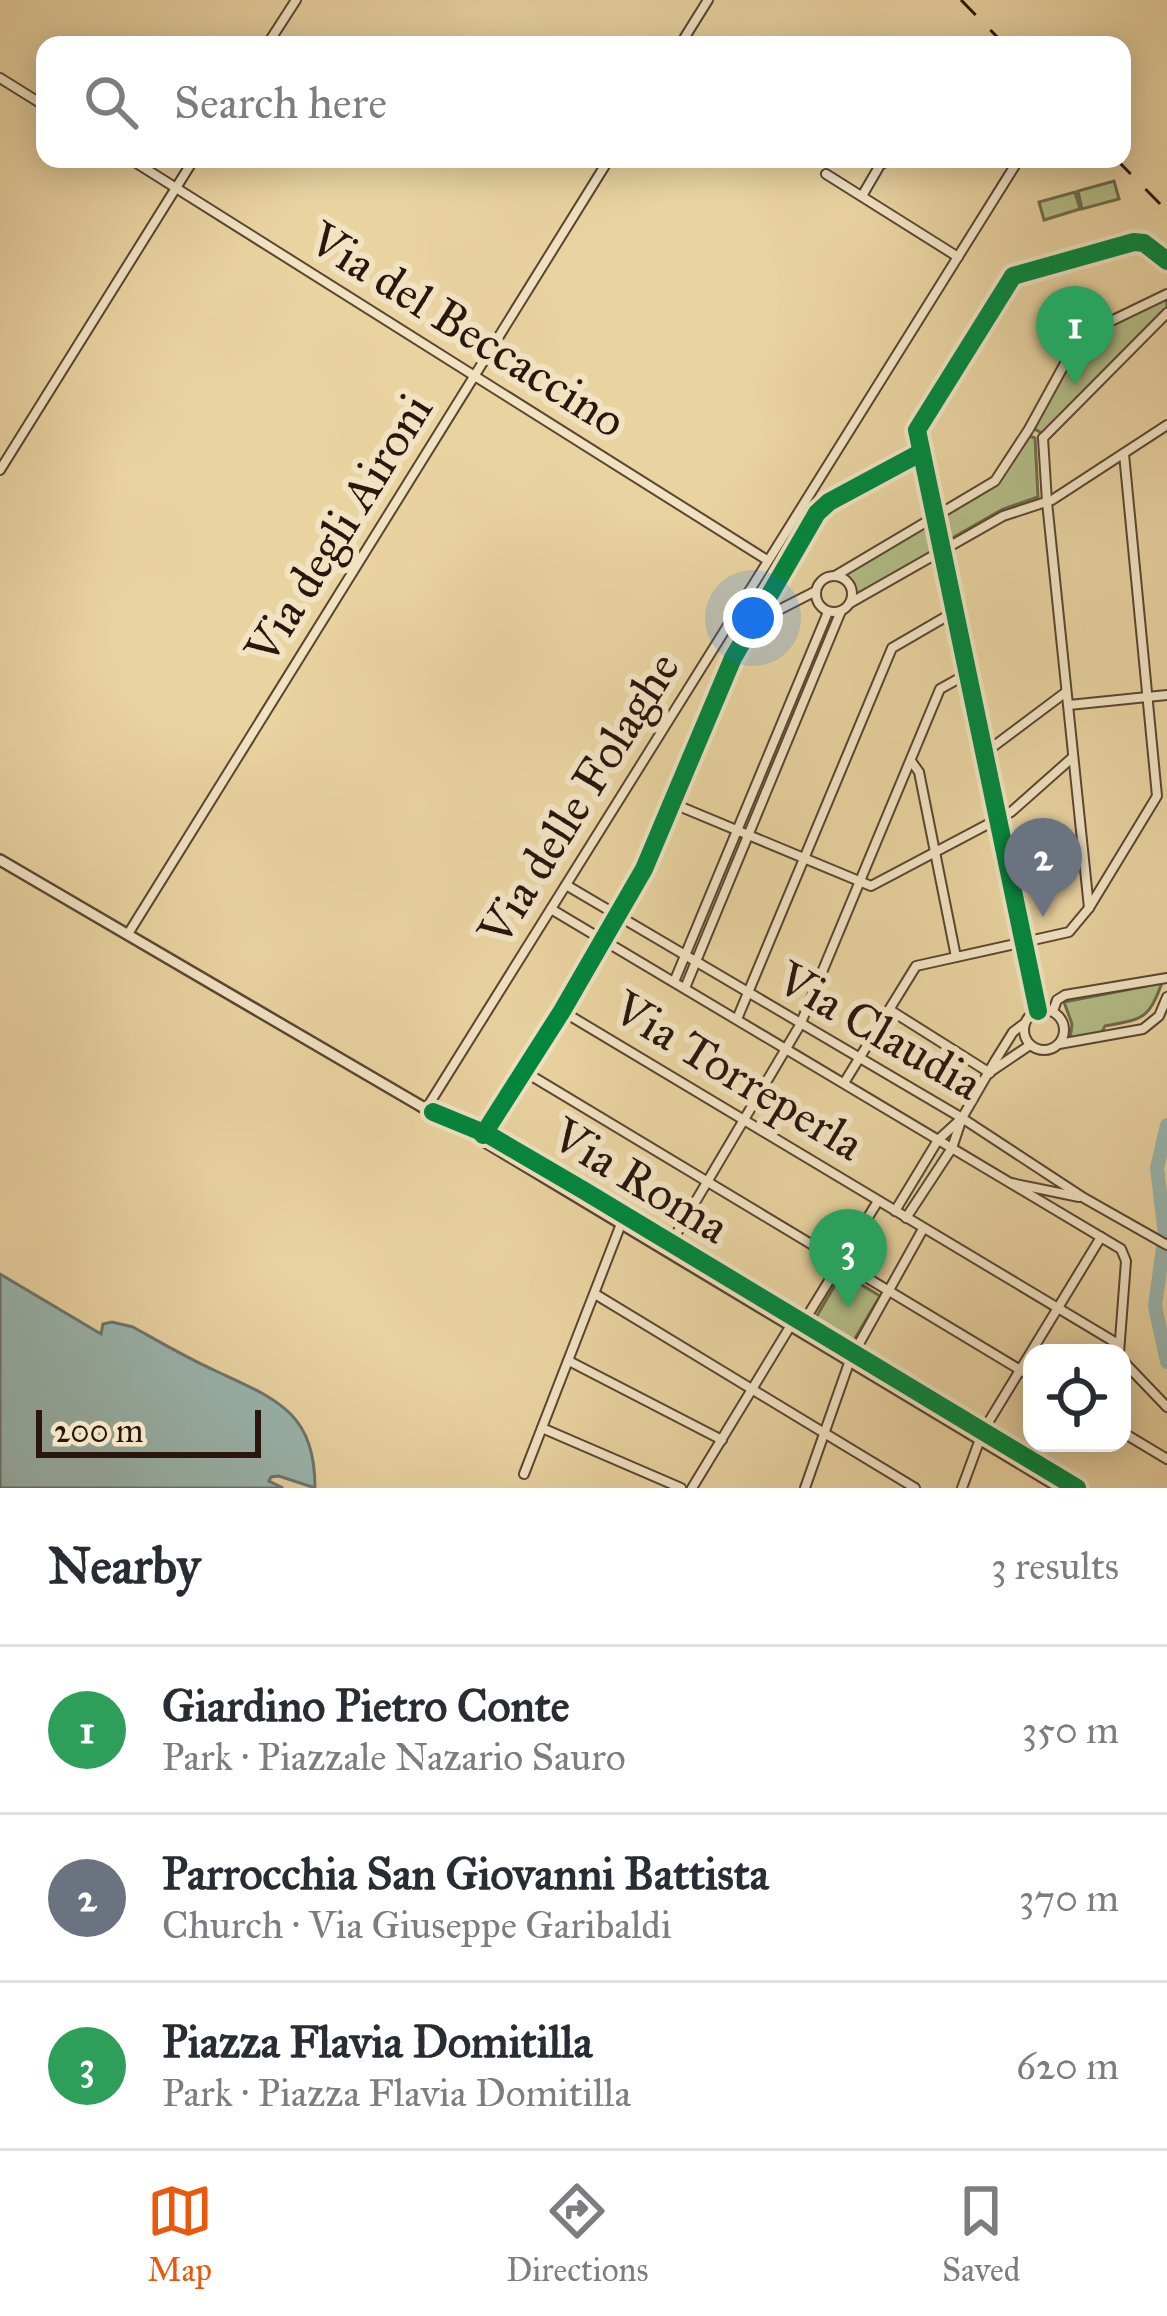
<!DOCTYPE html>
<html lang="en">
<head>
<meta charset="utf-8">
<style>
	:root { --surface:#fff; --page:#f7f7f7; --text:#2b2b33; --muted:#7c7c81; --line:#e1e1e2; --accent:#ea580c }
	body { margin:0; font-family:"IM FELL Great Primer",serif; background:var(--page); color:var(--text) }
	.controls { position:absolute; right:36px; bottom:36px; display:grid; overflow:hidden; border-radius:24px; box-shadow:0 6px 30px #0003 }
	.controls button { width:108px; height:108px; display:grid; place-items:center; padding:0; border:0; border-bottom:3px solid var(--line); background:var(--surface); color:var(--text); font:60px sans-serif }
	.scale { position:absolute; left:36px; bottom:30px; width:225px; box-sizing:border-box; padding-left:12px; border:6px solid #2b160d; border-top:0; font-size:33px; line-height:42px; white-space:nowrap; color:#2b160d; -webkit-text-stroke:9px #f1e2c2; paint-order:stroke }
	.you { position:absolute; left:753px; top:618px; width:42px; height:42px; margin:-30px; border:9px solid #fff; border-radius:50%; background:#1a73e8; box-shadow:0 0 0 18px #1a73e833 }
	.badge { display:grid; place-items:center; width:78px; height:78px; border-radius:50%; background:var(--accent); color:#fff; font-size:39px; font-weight:700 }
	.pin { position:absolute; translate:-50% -99px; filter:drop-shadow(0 3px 6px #0008) }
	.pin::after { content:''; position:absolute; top:63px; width:42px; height:36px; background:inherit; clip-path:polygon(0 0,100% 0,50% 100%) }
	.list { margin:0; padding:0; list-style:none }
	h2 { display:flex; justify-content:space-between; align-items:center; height:156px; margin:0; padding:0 48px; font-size:51px }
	h2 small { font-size:39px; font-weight:400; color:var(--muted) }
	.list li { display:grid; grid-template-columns:78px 1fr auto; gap:36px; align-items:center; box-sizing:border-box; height:168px; padding:0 48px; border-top:3px solid var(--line) }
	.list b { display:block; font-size:45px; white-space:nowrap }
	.list p { margin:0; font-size:39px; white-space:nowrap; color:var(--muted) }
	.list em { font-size:39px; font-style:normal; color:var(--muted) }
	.icon { flex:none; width:66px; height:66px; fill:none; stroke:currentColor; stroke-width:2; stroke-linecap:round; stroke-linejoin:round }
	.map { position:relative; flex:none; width:1167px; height:1488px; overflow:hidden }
	.search { position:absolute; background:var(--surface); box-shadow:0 6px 30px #0003; left:36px; right:36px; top:36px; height:132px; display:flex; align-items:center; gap:30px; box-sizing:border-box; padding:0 42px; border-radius:24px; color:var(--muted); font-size:45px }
	.sheet { height:660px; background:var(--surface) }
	nav { display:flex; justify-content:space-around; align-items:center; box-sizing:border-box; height:168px; border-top:3px solid var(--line); background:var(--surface); font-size:33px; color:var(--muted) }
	nav a { display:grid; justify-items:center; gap:6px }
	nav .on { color:var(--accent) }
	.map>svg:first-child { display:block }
	.green { fill:#b3bd87; stroke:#6f6a4a; stroke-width:3 }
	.water { fill:#9ab6af; stroke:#6e766e; stroke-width:3 }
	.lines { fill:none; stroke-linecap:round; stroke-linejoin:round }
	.river { stroke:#9ab6af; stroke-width:14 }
	.minor-casing { stroke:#5a4532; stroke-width:12 }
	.tertiary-casing { stroke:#5a4532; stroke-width:14 }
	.minor { stroke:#f1e2c2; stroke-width:8 }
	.tertiary { stroke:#f1e2c2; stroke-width:9 }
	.rail { stroke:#2b160d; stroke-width:3; stroke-dasharray:21 21; stroke-linecap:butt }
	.cycleway-casing { stroke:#f1e2c2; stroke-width:26 }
	.cycleway { stroke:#00873e; stroke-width:18 }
	.labels { text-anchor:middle; stroke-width:12; stroke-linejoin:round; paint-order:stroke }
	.street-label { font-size:48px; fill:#2b160d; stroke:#f1e2c2 }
</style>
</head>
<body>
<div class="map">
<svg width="1167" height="1488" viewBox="0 0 1167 1488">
	<rect width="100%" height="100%" fill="#e9d3a1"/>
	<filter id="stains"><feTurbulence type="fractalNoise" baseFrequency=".00167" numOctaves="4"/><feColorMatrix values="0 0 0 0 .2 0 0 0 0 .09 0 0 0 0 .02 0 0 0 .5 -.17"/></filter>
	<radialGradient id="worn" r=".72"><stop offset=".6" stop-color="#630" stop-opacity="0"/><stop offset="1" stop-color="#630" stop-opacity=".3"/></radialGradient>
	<!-- green -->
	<g class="green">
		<polygon points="1114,181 1119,199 1082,209 1078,191"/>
		<polygon points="1075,192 1080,209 1044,220 1039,202"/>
		<polygon points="1163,300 1167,301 1167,311 1043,434 1033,428 1082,338"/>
		<polygon points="1030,436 1035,438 1038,497 1003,509 947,541 943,517 996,485"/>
		<polygon points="928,525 934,552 856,595 854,584 844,575"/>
		<path d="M1162 983C1148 1020 1143 1019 1105 1026L1101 1034 1070 1040 1072 1024 1064 1002Z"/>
		<polygon points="842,1273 880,1296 853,1342 815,1319"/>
	</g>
	<!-- water -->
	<path class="water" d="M0 1274 101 1334 103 1324 112 1322 133 1327C160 1342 187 1358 216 1371 276 1399 315 1412 315 1488L279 1476 271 1477 269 1481 283 1488H0Z"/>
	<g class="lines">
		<!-- river -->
		<polyline class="river" points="1167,1125 1157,1168 1165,1234 1155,1306 1167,1362"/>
		<defs>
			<g id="minor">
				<polyline points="267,45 296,0"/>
				<polyline points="680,45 708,0"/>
				<polyline points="0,78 45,106"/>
				<polyline points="130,159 767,560"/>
				<polyline points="826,174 958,257"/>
				<polyline points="862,196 880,165 891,159"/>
				<polyline points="1043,438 1047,502 1089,908"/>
				<polyline points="1043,438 1167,313"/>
				<polyline points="0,470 194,159"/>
				<circle cx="834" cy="594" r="18"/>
				<polyline points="835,576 995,481 1029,429 1080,336 1167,294"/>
				<polyline points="850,603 1003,516 1052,500 1167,425"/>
				<polyline points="755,622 816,591"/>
				<polyline points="1069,705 1167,695"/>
				<polyline points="986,752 1066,692"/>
				<polyline points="911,761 919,772 956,957"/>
				<polyline points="674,804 871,886 1011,812 1073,757"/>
				<polyline points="566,885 962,1118 1084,1198 1167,1245"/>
				<polyline points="551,909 1121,1249 1126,1261 1119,1353"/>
				<polyline points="128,934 609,159"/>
				<polyline points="674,982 828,612"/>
				<polyline points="685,988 841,611"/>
				<circle cx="1044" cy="1030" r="20"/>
				<polyline points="890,1010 990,1073"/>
				<polyline points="562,1011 1118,1344"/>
				<polyline points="1038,1011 917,430 1013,276 1134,242 1144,243 1167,261"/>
				<polyline points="1053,1011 1057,1000 1065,995 1167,978"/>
				<polyline points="737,1019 892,648 954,612"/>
				<polyline points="1059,1044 1143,1029 1159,1016 1167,997"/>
				<polyline points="993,1070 1030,1045"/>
				<polyline points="525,1072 1032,1377"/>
				<polyline points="844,1083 916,966 1069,932 1089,908 1157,796 1124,454"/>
				<polyline points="426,1109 1019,159"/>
				<polyline points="484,1134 562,1011 644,869 733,658 817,513 829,502 920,453"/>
				<polyline points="1011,1183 1079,1197"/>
				<polyline points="895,1211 938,1140 961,1119"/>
				<polyline points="906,1218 952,1148 962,1118 995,1061 1013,1032 1025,1023"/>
				<polyline points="668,1248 800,1025 940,689 967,674"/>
				<polyline points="595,1294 915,1488"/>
				<polyline points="803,1323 878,1201"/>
				<polyline points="1122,1360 1167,1407"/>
				<polyline points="569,1361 722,1440"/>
				<polyline points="542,1428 681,1488"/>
				<polyline points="1122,1432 1167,1459"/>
				<polyline points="524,1474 621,1224"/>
				<polyline points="692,1488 791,1325"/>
				<polyline points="805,1488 850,1360 923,1229"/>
				<polyline points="962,1488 983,1431 1101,1237"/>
			</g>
			<g id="tertiary">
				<polyline points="0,860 426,1109 489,1135 583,1190 1077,1488"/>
				<polyline points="483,1135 484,1141 1061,1488"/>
			</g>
		</defs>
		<!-- minor casing -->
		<use href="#minor" class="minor-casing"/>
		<!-- tertiary casing -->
		<use href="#tertiary" class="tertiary-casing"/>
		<!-- minor -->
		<use href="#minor" class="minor"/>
		<!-- tertiary -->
		<use href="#tertiary" class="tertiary"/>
		<!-- rail -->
		<g class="rail">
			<polyline points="961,0 1005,45"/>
			<polyline points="1116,159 1167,211"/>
		</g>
		<defs>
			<g id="cycleway">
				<polyline points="1038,1011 917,430 1013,276 1134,242 1144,243 1167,261"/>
				<polyline points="433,1112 489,1135 583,1190 1077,1488"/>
				<polyline points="483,1135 562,1011 644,869 733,658 817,513 829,502 920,453"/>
			</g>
		</defs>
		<!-- cycleway casing -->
		<use href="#cycleway" class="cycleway-casing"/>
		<!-- cycleway -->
		<use href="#cycleway" class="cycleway"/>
	</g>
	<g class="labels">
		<!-- street labels -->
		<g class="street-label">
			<text transform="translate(468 329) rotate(32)" y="17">Via del Beccaccino</text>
			<text transform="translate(338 528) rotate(-58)" y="17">Via degli Aironi</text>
			<text transform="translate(578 798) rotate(-58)" y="17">Via delle Folaghe</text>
			<text transform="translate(880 1030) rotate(30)" y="17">Via Claudia</text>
			<text transform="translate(739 1075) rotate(31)" y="17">Via Torreperla</text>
			<text transform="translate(641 1180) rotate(31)" y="17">Via Roma</text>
		</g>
	</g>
	<rect width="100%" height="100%" filter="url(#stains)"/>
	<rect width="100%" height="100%" fill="url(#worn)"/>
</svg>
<div class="controls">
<button><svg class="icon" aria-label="locate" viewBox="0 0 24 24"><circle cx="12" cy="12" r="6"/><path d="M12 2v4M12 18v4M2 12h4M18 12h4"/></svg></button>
</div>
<div class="scale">200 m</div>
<div class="you"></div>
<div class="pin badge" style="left:1075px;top:385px;background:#2e9e5b">1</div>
<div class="pin badge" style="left:1043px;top:917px;background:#6b7280">2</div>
<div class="pin badge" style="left:848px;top:1308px;background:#2e9e5b">3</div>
<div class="search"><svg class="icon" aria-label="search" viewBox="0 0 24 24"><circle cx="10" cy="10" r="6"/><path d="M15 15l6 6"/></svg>Search here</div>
</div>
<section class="sheet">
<h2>Nearby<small>3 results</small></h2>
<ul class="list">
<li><span class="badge" style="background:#2e9e5b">1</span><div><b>Giardino Pietro Conte</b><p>Park · Piazzale Nazario Sauro</p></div><em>350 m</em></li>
<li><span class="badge" style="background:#6b7280">2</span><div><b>Parrocchia San Giovanni Battista</b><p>Church · Via Giuseppe Garibaldi</p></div><em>370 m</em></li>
<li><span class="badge" style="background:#2e9e5b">3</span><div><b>Piazza Flavia Domitilla</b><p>Park · Piazza Flavia Domitilla</p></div><em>620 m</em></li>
</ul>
</section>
<nav>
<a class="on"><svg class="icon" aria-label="map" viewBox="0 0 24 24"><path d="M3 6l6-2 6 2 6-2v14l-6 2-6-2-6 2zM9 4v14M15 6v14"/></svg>Map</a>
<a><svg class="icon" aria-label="directions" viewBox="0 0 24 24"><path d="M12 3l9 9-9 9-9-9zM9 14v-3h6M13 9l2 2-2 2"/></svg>Directions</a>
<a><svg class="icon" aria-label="saved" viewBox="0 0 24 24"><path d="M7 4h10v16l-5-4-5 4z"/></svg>Saved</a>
</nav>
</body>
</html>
